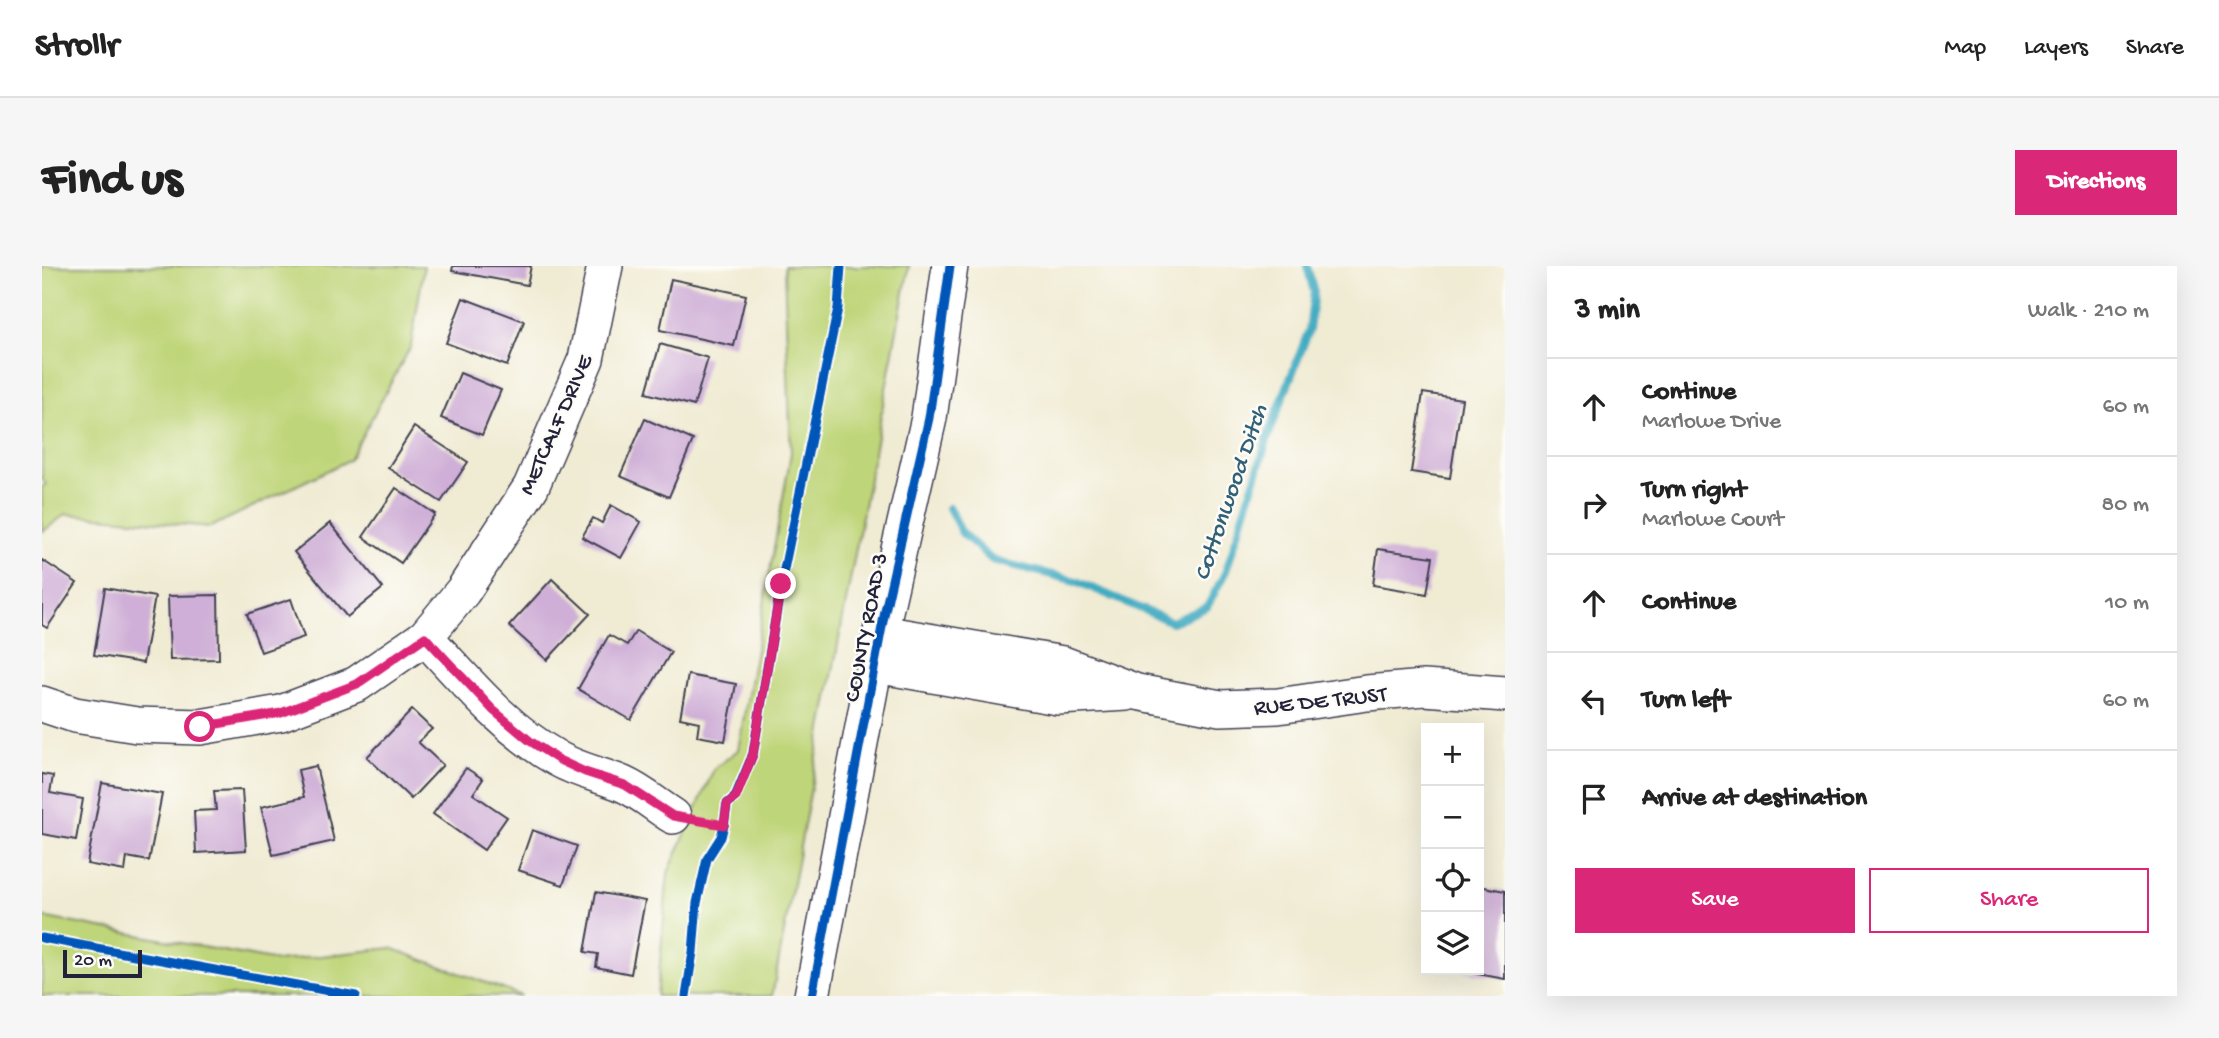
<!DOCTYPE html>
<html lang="en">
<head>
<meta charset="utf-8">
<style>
	:root { --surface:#fff; --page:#f6f6f6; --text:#222; --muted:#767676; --line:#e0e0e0; --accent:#db2777 }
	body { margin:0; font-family:"Gochi Hand",sans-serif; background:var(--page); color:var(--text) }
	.controls { position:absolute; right:21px; bottom:21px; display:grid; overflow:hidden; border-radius:0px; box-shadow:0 7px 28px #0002 }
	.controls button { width:63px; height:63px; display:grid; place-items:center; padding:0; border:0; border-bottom:2px solid var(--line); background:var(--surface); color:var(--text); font:35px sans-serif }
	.scale { position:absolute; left:21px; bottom:18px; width:79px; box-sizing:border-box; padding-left:7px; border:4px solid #22223b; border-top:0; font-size:19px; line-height:24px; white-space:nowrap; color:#22223b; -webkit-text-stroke:5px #fdfcf7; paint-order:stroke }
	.stop { position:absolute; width:21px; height:21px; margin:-16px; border:5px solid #db2777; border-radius:50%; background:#fff }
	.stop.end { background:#db2777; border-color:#fff; box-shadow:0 2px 7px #0008 }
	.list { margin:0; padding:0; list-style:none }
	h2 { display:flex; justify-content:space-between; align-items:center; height:91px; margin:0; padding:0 28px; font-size:30px }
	h2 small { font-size:23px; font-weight:400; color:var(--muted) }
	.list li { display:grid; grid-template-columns:46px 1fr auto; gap:21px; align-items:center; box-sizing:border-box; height:98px; padding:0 28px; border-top:2px solid var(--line) }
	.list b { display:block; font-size:26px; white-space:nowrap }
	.list p { margin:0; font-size:23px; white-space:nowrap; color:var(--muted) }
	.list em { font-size:23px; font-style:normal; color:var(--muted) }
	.actions { display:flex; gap:14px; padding:21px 28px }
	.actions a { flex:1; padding:16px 0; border:2px solid var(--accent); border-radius:0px; text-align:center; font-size:24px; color:var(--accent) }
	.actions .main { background:var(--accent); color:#fff }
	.icon { flex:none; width:38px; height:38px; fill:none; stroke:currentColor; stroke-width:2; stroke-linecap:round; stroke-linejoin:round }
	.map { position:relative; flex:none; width:1463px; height:730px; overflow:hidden; border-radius:0px }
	header { display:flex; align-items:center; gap:42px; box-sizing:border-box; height:98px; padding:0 35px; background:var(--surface); border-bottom:2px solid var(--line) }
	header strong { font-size:33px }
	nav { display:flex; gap:38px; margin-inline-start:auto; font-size:24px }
	.intro { display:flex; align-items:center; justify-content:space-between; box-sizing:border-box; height:168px; padding:0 42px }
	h1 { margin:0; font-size:49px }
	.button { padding:18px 32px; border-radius:0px; background:var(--accent); color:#fff; font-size:24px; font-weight:700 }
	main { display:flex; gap:42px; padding:0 42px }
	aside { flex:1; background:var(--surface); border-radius:0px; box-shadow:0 7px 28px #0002 }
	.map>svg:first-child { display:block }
	.green { fill:#bfd579; stroke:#707c5a; stroke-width:2 }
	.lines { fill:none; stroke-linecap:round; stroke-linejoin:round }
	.stream { stroke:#43acc2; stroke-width:8 }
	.building { fill:#cfafd7 }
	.minor-casing { stroke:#414052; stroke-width:38 }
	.minor { stroke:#fff; stroke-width:35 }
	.cycleway-casing { stroke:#fdfcf7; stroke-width:13 }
	.cycleway { stroke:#0057b8; stroke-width:9 }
	.route { stroke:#db2777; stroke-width:9 }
	.labels { text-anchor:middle; stroke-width:5; stroke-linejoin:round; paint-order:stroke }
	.street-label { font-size:23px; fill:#22223b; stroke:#fdfcf7 }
	.water-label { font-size:24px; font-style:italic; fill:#316078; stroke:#fdfcf7 }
</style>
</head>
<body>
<header>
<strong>Strollr</strong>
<nav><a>Map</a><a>Layers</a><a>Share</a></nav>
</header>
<div class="intro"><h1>Find us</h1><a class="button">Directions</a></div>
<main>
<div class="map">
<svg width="1463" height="730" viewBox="0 0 1463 730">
	<rect width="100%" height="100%" fill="#fdfcf7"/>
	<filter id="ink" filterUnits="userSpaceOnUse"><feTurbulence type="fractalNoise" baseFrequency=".0143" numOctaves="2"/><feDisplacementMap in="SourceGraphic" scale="14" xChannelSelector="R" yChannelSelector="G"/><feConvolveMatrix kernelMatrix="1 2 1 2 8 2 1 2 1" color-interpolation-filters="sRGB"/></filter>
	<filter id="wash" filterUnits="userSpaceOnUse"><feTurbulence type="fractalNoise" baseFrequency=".00686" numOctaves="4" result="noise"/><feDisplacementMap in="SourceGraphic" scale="28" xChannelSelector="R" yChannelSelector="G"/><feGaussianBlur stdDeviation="1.57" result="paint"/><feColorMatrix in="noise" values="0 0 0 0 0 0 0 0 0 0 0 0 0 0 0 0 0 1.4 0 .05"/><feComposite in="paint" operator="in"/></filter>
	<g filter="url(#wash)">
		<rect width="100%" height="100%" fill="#f0ebd3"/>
		<!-- green -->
		<g class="green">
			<polygon points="0,0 382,0 369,80 307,194 169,261 24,248 0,266 0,221 4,218 0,213"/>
			<polygon points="742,0 867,0 730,730 615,730 626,607 672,503 696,484 749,187"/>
			<polygon points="0,651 235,695 349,682 480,730 0,730"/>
		</g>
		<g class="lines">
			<!-- stream -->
			<polyline class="stream" points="907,242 920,267 950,294 1034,315 1130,356 1165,341 1184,305 1228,165 1267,64 1272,26 1265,0"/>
		</g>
		<g id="blocks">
			<!-- building -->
			<g class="building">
				<polygon points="411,0 489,0 485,19 410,5"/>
				<polygon points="629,13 704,29 692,80 618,64"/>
				<polygon points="421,32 482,55 465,100 404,77"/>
				<polygon points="618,78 666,92 652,140 604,127"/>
				<polygon points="418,107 459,124 440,169 399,152"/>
				<polygon points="1381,127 1420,133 1408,212 1369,206"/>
				<polygon points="603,153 651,174 627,231 578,210"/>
				<polygon points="372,161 426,196 399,236 346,202"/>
				<polygon points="354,222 393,248 359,297 321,271"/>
				<polygon points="569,239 599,256 579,292 540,271 551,252 560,257"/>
				<polygon points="288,257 341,322 305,351 252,286"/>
				<polygon points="1336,283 1391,291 1385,328 1331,319"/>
				<polygon points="0,294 35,317 5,362 0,359"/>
				<polygon points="510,313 548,348 505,394 467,360"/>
				<polygon points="63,322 113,331 101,397 52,389"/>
				<polygon points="176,329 177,393 128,394 126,330"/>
				<polygon points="249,333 262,371 219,386 205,348"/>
				<polygon points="594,365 629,386 589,454 536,423 567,369 585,379"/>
				<polygon points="646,409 694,418 683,475 655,470 657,456 638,452"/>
				<polygon points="370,444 390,463 376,476 401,499 369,533 325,491"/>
				<polygon points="274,500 292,575 231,589 219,541 262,531 256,504"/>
				<polygon points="424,502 441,513 431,528 465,551 442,584 391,548"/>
				<polygon points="0,508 11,510 8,527 41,533 34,574 0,568"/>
				<polygon points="60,517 120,528 107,595 85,591 83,605 45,598"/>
				<polygon points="200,524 204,584 154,587 152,545 174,544 172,525"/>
				<polygon points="490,564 535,580 521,619 476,604"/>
				<polygon points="1437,620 1463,625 1463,713 1420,705 1437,704"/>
				<polygon points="554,626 603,635 589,708 554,701 556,688 543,686"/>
			</g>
		</g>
	</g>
	<g filter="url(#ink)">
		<use href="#blocks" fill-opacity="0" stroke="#414052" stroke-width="2"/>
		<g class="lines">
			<defs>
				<g id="minor">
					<polyline points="839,367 1021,398 1095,426 1178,442 1236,440 1325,427 1382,422 1463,428"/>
					<path d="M383 371C424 415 463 463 516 493 537 505 560 509 581 518 599 526 615 540 631 550"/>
					<polyline points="834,399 1016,431 1085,427"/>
					<polyline points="0,438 33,449 95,459 158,461 239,447 315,418 383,371 421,325 489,221 544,93 563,0"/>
					<polyline points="770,730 843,345 887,152 908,0"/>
				</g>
			</defs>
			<!-- minor casing -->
			<use href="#minor" class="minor-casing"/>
			<!-- minor -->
			<use href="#minor" class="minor"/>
			<defs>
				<g id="cycleway">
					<polyline points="0,672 314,730"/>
					<polyline points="644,730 651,686 655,637 665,593 679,571 682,559 685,538 693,531 711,488 739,318 796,42 799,0"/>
					<polyline points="770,730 843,345 887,152 908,0"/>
				</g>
			</defs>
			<!-- cycleway casing -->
			<use href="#cycleway" class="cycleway-casing"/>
			<!-- cycleway -->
			<use href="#cycleway" class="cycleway"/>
		</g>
	</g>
	<g class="lines" filter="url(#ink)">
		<!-- route -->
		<polyline class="route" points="158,461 239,447 315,418 383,371 451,444 488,475 517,494 543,506 583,519 631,550 682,559 685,538 694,531 711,488 739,318"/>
	</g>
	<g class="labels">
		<!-- street labels -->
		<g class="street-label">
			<text transform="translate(512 158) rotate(-66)" y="8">METCALF DRIVE</text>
			<text transform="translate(822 361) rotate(-79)" y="8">COUNTY ROAD 3</text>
			<text transform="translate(1278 433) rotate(-6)" y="8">RUE DE TRUST</text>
		</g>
		<!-- water labels -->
		<g class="water-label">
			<text transform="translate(1187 226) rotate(-71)" y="8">Cottonwood Ditch</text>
		</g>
	</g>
</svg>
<div class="controls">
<button>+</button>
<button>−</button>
<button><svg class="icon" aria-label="locate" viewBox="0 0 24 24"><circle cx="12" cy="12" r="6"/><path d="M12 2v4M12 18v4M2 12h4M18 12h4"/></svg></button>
<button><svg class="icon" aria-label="layers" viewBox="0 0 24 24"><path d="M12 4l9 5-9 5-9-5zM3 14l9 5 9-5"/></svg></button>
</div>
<div class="scale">20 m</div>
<div class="stop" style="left:158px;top:461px"></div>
<div class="stop end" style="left:739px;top:318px"></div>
</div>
<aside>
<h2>3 min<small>Walk · 210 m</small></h2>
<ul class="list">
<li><svg class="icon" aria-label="ahead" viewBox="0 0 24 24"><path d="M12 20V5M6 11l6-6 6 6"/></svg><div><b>Continue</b><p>Marlowe Drive</p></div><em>60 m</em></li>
<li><svg class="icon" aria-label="right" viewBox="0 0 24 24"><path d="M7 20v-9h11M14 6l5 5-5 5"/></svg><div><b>Turn right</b><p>Marlowe Court</p></div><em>80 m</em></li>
<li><svg class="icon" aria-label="ahead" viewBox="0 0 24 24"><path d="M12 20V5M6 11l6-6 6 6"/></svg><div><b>Continue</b></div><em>10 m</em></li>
<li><svg class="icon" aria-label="left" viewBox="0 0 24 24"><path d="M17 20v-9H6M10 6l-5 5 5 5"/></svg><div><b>Turn left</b></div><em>60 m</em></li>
<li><svg class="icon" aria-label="arrive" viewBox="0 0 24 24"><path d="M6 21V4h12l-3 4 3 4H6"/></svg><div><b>Arrive at destination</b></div></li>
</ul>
<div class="actions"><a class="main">Save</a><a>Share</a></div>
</aside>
</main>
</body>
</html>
